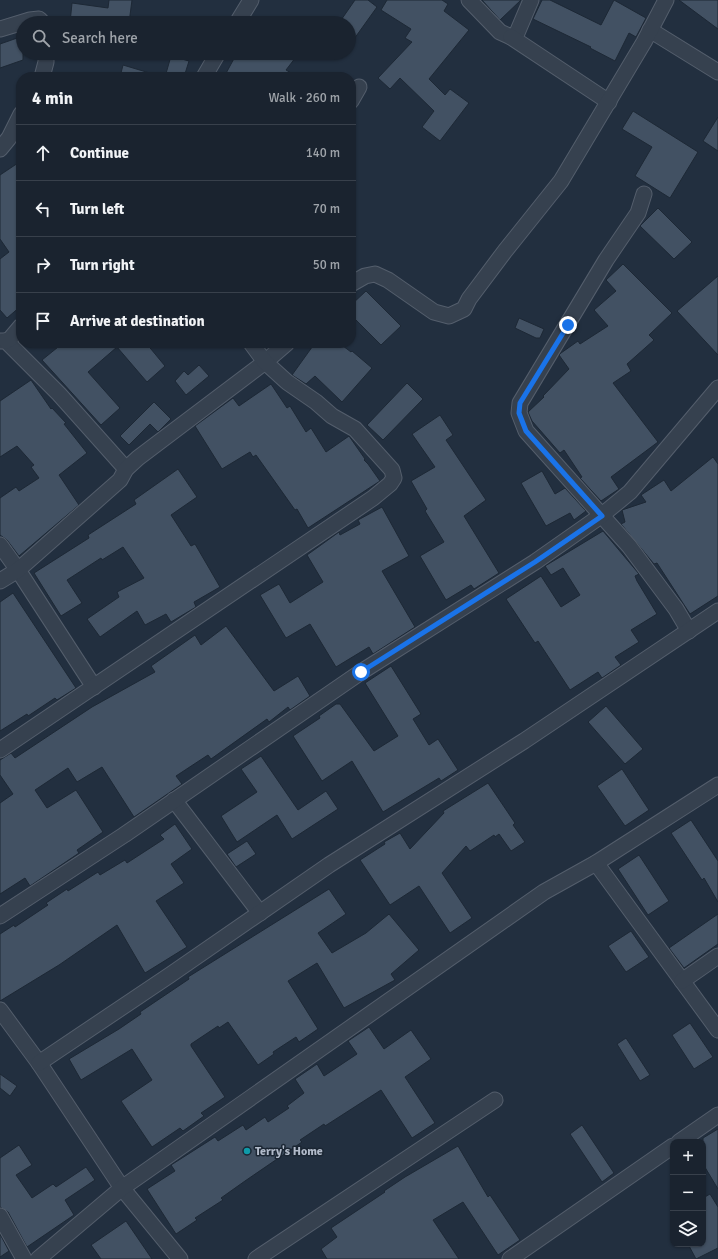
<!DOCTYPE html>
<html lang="en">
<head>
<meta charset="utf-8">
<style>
	:root { --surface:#1a232f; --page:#232b37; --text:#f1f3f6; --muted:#9fa4aa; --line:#38404b }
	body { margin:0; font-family:Signika,sans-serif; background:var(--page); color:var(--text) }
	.controls { position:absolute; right:12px; bottom:12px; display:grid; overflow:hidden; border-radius:8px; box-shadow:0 1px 3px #0004 }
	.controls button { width:36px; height:36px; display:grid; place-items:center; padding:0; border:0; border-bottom:1px solid var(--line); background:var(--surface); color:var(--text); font:20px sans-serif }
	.stop { position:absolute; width:12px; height:12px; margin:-9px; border:3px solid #1a73e8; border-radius:50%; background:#fff }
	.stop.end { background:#1a73e8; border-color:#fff; box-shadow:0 1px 4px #0008 }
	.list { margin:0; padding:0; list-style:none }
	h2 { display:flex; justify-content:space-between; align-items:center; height:52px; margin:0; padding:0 16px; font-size:17px }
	h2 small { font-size:13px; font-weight:400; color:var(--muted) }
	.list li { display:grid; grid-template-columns:26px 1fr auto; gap:12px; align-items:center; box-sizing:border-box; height:56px; padding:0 16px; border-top:1px solid var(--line) }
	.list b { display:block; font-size:15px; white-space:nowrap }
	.list em { font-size:13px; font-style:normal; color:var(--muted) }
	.icon { flex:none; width:22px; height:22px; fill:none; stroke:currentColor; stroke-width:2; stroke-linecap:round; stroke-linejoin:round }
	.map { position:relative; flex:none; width:718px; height:1259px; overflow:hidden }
	.search { position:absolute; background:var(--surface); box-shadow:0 1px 3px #0004; left:16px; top:16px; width:340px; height:44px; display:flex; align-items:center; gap:10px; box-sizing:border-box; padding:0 14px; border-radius:22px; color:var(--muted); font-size:15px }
	.panel { position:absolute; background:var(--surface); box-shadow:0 1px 3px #0004; left:16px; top:72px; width:340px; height:276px; border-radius:16px }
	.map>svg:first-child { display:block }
	.building { fill:#425163; stroke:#1d2835 }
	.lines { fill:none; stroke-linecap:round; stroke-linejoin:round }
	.minor-casing { stroke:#545e6c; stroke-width:17 }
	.minor { stroke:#36414f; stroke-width:15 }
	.route { stroke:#1a73e8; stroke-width:5 }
	.culture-dot { fill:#0f9aa8; stroke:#1b2633; stroke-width:1.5 }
	.labels { text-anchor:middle; stroke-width:3; stroke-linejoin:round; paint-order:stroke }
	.poi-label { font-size:12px; font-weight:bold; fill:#b2bbca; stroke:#1b2633; text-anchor:start }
</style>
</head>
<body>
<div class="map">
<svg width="718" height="1259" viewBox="0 0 718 1259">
	<rect width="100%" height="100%" fill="#222f3f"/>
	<!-- building -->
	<g class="building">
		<polygon points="109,0 132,0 129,23 70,23 72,3 108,8"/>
		<polygon points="355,0 368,0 377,7 349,46 349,23 339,23"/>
		<polygon points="387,0 442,0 448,4 444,11 469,30 429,79 445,95 450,89 469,103 440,141 422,127 434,111 400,78 390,89 378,78 412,42 405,38 411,29 381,10"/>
		<polygon points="482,0 521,0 500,20"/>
		<polygon points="542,0 550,0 601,25 614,0 646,18 636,37 629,33 615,61 590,48 591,47 533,19"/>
		<polygon points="679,0 718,0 718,29"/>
		<polygon points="23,36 23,60 0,68 0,44"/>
		<polygon points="237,53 299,53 286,70 298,77 224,77"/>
		<polygon points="171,56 189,61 184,77 165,77"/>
		<polygon points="123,65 153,74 153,77 120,77"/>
		<polygon points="633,111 698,152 670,198 635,176 652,147 622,129"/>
		<polygon points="718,117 718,151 703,141"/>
		<polygon points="21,161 21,306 7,318 0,310 0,259 9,252 0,239 0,175"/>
		<polygon points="658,208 692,242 674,259 640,226"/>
		<polygon points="623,264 672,313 649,335 654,340 627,364 631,371 613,383 658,442 611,477 619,489 601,501 580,478 582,477 564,450 560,453 532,421 528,412 544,397 543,396 569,369 559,355 561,353 578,341 580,344 608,326 594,310 616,291 606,280"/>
		<polygon points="718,276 718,355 677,311"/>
		<polygon points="366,291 401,326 381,345 351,315 351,305"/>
		<polygon points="519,318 544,329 540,338 536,338 515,328"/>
		<polygon points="63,343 146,343 165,366 147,382 117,347 88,372 120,408 101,425 42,360"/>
		<polygon points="315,343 339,343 351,352 352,351 372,368 342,402 315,376 306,384 292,375"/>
		<polygon points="199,365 209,376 186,395 175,381 184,371 188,375"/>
		<polygon points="31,380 51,409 52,408 66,423 64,424 87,453 59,475 79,505 19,556 7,540 0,535 0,498 16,487 19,491 39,478 31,467 34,465 17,446 0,457 0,401"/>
		<polygon points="407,383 423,399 383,440 367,425"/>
		<polygon points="271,384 287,408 290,406 306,432 311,428 326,452 349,436 365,459 364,460 368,464 380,481 308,528 297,509 295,510 256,455 253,457 250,452 222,469 195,426 233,398 239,406"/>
		<polygon points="154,402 171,419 158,432 150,424 129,445 120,436"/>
		<polygon points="440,415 453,435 446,440 486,500 464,516 499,573 474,589 471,585 446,600 420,556 444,542 425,511 427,509 411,481 435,467 412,434"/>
		<polygon points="713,457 718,464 718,596 690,614 657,563 654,564 621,524 625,522 622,510 646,502 641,495 664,480 671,491"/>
		<polygon points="178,469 197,497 171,515 191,546 195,544 220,587 194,602 196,607 171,622 166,614 145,625 137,611 100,637 87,619 119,597 117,592 144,578 123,547 102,560 101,558 67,580 82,603 61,616 34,573 89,538 88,535 136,504 134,500"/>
		<polygon points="542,471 555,494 565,488 586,511 574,520 570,513 546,526 521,483"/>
		<polygon points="382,507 409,556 382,571 415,627 373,654 369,647 336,667 310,624 286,638 260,595 279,584 290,603 323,582 307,555 339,532 340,535 360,524 358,520"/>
		<polygon points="603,531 639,574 635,576 637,581 657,614 631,630 639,642 615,657 621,665 602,678 598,672 570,690 538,641 535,643 506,599 541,576 561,607 580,595 563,568 551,575 545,566"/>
		<polygon points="13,593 76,688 57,700 55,698 28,716 27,714 0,731 0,602"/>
		<polygon points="226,626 274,691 298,676 310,696 290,710 288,707 269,722 267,719 211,759 208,755 176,776 182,784 134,817 102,767 77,782 68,768 35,790 47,808 76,790 103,832 77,850 79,853 30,886 25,878 0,894 0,803 13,794 0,775 0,760 11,753 15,758 92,707 155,672 151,666 195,635 201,645"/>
		<polygon points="391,666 421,714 413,719 429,745 438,739 458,770 441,781 439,778 383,812 352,761 322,781 293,736 320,718 319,716 336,704 340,704 374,751 398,736 365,683"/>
		<polygon points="606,706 643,749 625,764 588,722"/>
		<polygon points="261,756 298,810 326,791 338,809 292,839 277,815 237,842 221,816 257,792 241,769"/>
		<polygon points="622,769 649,810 625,826 597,786"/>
		<polygon points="488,783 515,823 513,825 525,842 511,851 499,834 495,837 494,835 470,851 466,846 442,873 472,918 450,933 419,886 390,905 360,860 385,844 384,842 400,833 410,849 444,813 443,811"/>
		<polygon points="691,820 718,861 718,902 704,878 702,880 671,833"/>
		<polygon points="175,824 192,849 171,864 184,883 156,901 187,947 145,973 117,925 59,965 0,1001 0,934 14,925 15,927 48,905 46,903 67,889 68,891 98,872 100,875 125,860 127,863 164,839 160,835"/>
		<polygon points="247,841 256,854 236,867 227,854"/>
		<polygon points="639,855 669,901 648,915 618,869"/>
		<polygon points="329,889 346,914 318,933 332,953 366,933 389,914 419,950 391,974 395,980 344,1008 317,963 288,981 318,1029 299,1042 296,1037 273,1052 274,1054 258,1065 228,1022 219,1028 218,1026 191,1044 191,1046 225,1097 201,1113 204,1116 183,1131 180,1128 152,1147 121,1101 152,1080 132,1049 81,1080 69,1059 119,1029 141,1014 140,1012 189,979 188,977"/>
		<polygon points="718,914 718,944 684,968 669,948"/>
		<polygon points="631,931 649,957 626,972 608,946"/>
		<polygon points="690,1023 713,1057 694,1069 672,1035"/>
		<polygon points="369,1027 384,1049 411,1030 431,1059 405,1077 435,1123 412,1138 381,1090 325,1126 324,1124 300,1140 302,1142 245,1181 221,1198 223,1200 195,1218 197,1220 176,1234 147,1189 175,1171 171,1165 215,1137 218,1141 243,1125 246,1130 265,1117 268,1122 289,1108 287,1106 304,1093 295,1079 317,1064 324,1076 357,1054 348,1041"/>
		<polygon points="626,1038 650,1075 640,1081 617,1044"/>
		<polygon points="0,1074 17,1086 10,1096 0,1088"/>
		<polygon points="582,1125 614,1173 602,1182 570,1134"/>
		<polygon points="718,1129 718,1189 703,1164 703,1138"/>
		<polygon points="19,1145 32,1165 16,1175 32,1198 53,1184 56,1187 86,1167 95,1180 65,1200 74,1215 27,1247 8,1212 0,1207 0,1158"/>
		<polygon points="458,1146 488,1197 490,1195 520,1240 498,1255 463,1202 433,1220 459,1259 327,1259 321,1249 337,1237 331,1228 385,1192 384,1191 405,1177"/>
		<polygon points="710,1194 718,1207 718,1248 696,1259 688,1244 703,1244 703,1198"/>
		<polygon points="126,1221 152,1259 101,1259 91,1245"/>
		<polygon points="0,1234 9,1251 0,1257"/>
	</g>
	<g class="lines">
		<defs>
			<g id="minor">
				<polyline points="469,0 500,32 511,37 517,33 531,0"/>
				<polyline points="237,23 251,0"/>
				<polyline points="0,29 30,20 39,19 43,23"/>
				<polyline points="650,30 718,72"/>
				<polyline points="511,37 609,102"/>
				<polyline points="42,77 46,62 46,53"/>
				<polyline points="204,77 218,53"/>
				<polyline points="351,101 359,87"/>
				<polyline points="0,149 9,138 21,114"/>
				<polyline points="644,194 638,213 606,260 520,403 519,413 526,431 629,546 676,609 689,631"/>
				<polyline points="351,284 365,276 375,274 388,280 434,312 449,316 464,309 469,299 505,251 561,181 644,42 666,0"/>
				<polyline points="0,341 6,341 59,394 126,469"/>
				<polyline points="6,341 10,339 21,326"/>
				<polyline points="0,545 18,570 94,687"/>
				<polyline points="0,581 18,570 120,480 126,469 138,458 265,362 287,343"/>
				<polyline points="0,750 373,498 390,484 394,478 392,470 355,429 332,416 316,402 287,382 265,362 251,343"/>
				<polyline points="174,800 260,913"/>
				<polyline points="596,863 718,1030"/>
				<polyline points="0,916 124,835 361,672 535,562 602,515 630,492 718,388"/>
				<polyline points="682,981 718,956"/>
				<polyline points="0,1010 39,1063 122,1188 180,1259"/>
				<polyline points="39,1063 170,975 329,865 524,741 718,611"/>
				<polyline points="679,1142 718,1115"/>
				<polyline points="0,1216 24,1259"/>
				<polyline points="38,1259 122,1188 544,892 596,863 718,785"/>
				<polyline points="256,1259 495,1100"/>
				<polyline points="510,1259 673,1146"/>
			</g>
		</defs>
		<!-- minor casing -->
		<use href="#minor" class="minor-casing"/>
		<!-- minor -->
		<use href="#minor" class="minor"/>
	</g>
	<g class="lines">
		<!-- route -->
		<polyline class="route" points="361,672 535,562 602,516 526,431 519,413 520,403 568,325"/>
	</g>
	<!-- markers -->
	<circle class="culture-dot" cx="247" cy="1151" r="4"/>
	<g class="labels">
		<!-- poi labels -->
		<g class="poi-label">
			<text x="255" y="1155">Terry's Home</text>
		</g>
	</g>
</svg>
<div class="controls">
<button>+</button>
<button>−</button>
<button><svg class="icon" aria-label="layers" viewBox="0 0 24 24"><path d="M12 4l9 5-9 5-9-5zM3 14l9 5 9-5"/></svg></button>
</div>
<div class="stop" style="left:361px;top:672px"></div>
<div class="stop end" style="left:568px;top:325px"></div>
<div class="search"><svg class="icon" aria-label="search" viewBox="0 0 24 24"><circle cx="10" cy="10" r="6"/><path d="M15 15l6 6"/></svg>Search here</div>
<section class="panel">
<h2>4 min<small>Walk · 260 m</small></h2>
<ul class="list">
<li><svg class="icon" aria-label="ahead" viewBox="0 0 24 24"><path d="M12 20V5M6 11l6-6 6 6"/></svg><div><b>Continue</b></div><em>140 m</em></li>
<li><svg class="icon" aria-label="left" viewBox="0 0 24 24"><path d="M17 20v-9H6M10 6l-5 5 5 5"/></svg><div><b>Turn left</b></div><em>70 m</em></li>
<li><svg class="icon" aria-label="right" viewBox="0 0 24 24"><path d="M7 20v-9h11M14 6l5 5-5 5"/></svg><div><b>Turn right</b></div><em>50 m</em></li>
<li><svg class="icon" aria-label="arrive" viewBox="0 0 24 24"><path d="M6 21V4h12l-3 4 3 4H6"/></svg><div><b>Arrive at destination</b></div></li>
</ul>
</section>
</div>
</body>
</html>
